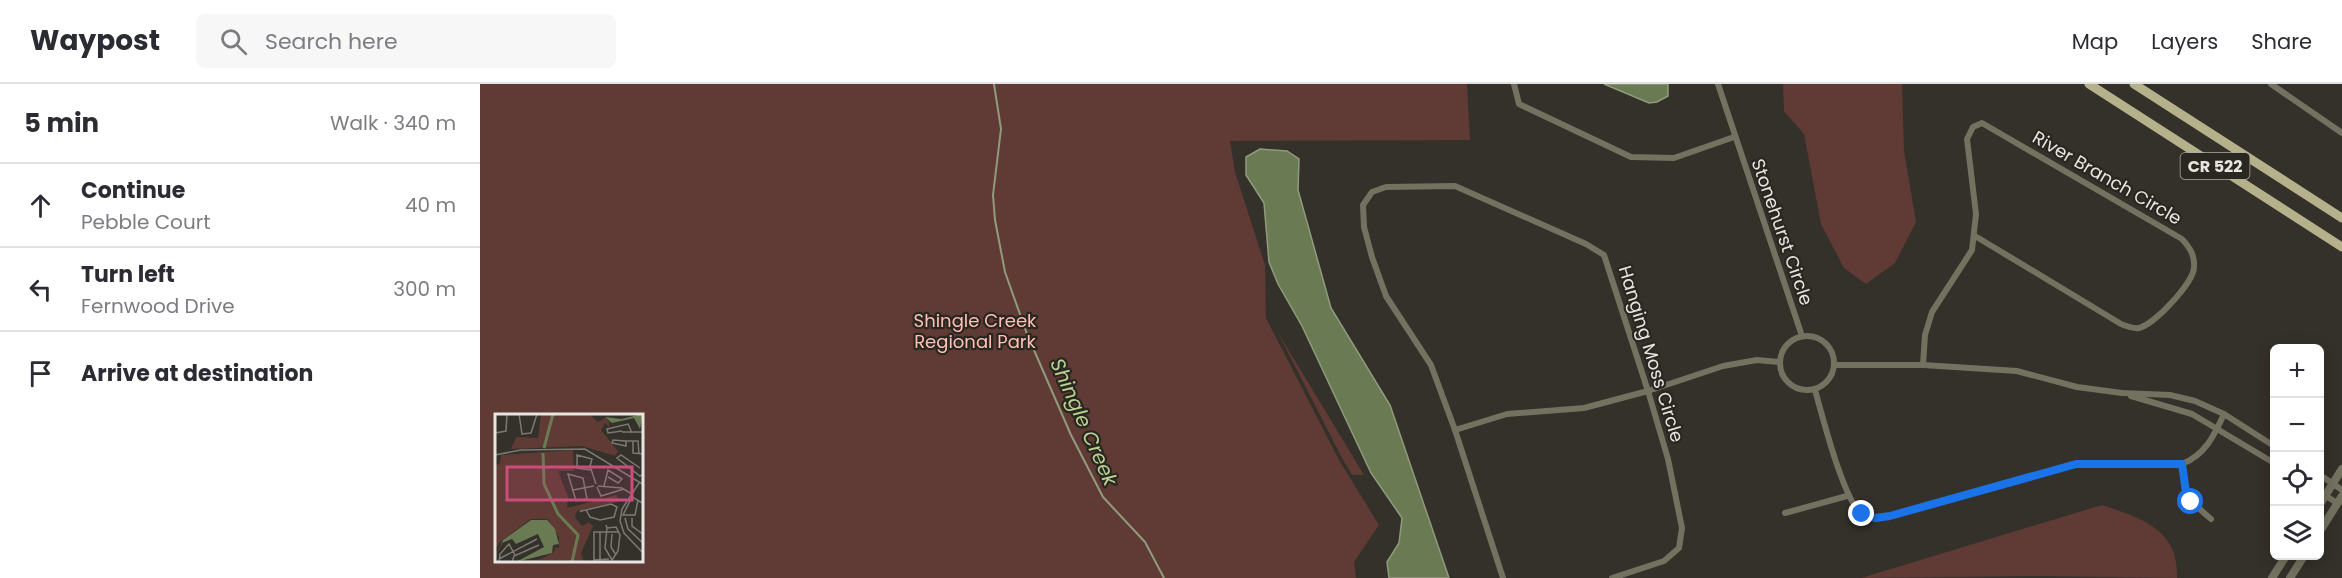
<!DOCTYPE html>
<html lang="en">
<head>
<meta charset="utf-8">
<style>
	:root { --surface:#fff; --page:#f7f7f7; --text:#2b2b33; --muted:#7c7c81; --line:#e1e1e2 }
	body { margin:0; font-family:Poppins,sans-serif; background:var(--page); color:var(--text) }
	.controls { position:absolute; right:18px; bottom:18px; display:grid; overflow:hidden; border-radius:9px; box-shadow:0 3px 15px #0003 }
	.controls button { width:54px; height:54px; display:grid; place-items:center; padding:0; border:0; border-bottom:2px solid var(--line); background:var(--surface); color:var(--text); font:30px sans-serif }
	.stop { position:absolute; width:18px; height:18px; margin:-14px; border:4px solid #1a73e8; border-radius:50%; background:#fff }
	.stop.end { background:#1a73e8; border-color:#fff; box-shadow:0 2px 6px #0008 }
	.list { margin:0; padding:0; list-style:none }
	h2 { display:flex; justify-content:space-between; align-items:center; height:78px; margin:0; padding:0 24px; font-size:26px }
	h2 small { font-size:20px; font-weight:400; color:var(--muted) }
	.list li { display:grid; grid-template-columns:39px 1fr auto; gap:18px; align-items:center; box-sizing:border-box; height:84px; padding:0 24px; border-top:2px solid var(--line) }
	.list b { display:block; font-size:22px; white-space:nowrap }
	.list p { margin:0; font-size:20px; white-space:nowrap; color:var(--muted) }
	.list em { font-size:20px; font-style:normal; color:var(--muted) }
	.icon { flex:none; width:33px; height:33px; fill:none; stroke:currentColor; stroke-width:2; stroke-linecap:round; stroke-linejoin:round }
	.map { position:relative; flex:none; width:1862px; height:494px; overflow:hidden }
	header { display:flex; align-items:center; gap:36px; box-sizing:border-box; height:84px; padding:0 30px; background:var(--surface); border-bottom:2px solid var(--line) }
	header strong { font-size:28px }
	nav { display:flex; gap:33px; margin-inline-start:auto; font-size:21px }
	.search { width:420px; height:54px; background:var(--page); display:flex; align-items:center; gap:15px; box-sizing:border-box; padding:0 21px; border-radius:9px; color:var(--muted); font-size:22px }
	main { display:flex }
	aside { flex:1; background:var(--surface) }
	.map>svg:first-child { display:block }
	.green { fill:#603a34; fill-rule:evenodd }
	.water { fill:#6a7b53; stroke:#909b7e; stroke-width:1.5 }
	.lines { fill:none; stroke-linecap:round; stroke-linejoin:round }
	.stream { stroke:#909b7e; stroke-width:2 }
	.minor { stroke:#73715f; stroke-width:6 }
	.tertiary { stroke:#73715f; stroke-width:8 }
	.primary { stroke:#b5b18b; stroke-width:9 }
	.route { stroke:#1a73e8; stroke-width:8 }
	.labels { text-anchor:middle; stroke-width:4.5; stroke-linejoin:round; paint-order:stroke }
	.shield { fill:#2a2620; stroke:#afaca8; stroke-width:1.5 }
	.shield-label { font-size:16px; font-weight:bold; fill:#e8e6e2 }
	.street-label { font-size:18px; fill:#e8e6e2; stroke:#2a2620 }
	.park-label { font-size:18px; fill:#ffc1b5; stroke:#2a2620 }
	.water-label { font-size:20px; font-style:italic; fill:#b8d392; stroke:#2a2620 }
	.inset-river { fill:none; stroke:#6a7b53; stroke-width:3 }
	.inset-road { fill:none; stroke:#7c7974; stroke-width:1.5 }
	.view { fill:#cc4c7d; fill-opacity:0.15; stroke:#cc4c7d; stroke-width:3 }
	.inset-edge { fill:none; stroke:#e8e6e2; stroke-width:3 }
</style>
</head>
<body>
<header>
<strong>Waypost</strong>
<div class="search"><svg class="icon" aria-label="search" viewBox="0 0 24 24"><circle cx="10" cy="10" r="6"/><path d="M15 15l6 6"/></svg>Search here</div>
<nav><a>Map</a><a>Layers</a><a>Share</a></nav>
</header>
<main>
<aside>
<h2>5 min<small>Walk · 340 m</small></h2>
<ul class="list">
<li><svg class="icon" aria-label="ahead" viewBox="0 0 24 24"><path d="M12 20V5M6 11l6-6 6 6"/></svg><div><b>Continue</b><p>Pebble Court</p></div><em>40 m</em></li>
<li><svg class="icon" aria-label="left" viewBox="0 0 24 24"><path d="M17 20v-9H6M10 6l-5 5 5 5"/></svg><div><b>Turn left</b><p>Fernwood Drive</p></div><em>300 m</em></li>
<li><svg class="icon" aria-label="arrive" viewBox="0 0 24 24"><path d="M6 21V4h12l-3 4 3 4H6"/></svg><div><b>Arrive at destination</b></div></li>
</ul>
</aside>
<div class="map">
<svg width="1862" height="494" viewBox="0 0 1862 494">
	<rect width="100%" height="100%" fill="#34302a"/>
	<!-- green -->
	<g class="green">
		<path d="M0 0H987L990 56 750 57 755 88 785 181 786 234 859 376 899 441 874 478 876 494H0ZM16 332H162V478H16Z"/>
		<polygon points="1303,0 1422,0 1424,67 1436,138 1415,179 1386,200 1364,184 1341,140 1324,50 1304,27"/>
		<polygon points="797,247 884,391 872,391 862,374"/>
		<path d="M1622 421C1661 434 1699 445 1697 494L1559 492 1381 494Z"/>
	</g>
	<!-- water -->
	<g class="water">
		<polygon points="1124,0 1188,0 1188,12 1177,18 1169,19"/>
		<polygon points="780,65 807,67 819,75 818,106 851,224 910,321 969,494 909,494 907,478 919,459 922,434 891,389 822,242 798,200 789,178 784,119 766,91 766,73"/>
	</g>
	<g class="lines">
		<!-- stream -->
		<polyline class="stream" points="514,0 521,45 513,111 515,136 525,188 547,250 591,351 623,413 665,458 684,494"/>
		<!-- minor -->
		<g class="minor">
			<polyline points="1034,0 1039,20 1151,73 1194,74 1254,53"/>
			<polyline points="1238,0 1322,252"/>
			<polyline points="1791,0 1862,49"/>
			<circle cx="1327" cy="279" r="27"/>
			<polyline points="1354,281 1443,281 1537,287 1597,303 1642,309 1690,311 1715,317 1744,330 1794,362"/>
			<path d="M1443 281 1445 251 1452 228 1492 166 1496 130 1487 55 1493 43 1502 39 1702 155C1710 164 1715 171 1714 184 1713 199 1674 241 1659 244 1654 245 1646 242 1641 240L1495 152"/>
			<path d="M1335 306C1342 330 1364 420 1383 431 1391 435 1401 433 1410 432L1596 380H1702C1725 371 1734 352 1744 330"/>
			<polyline points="1651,312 1712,330 1794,379"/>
			<polyline points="975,346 1027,330 1104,324 1168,307 1243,282 1277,276 1299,278"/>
			<path d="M1702 380C1706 411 1706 414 1731 435"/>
			<polyline points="1840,391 1862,406"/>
			<polyline points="1840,408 1857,419"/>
			<polyline points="1305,429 1367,412"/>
			<polyline points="1023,494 975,346 951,281 906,212 892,173 884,143 883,121 892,108 906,103 975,102 1106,160 1124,171 1168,307 1188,375 1202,444 1199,464 1184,477 1132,494"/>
		</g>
		<!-- tertiary -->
		<g class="tertiary">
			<polyline points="1840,420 1862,385"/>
			<polyline points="1840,447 1862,412"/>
			<polyline points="1792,494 1806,472"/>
			<polyline points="1810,494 1824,472"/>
		</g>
		<!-- primary -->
		<g class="primary">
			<polyline points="1609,0 1862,163"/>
			<polyline points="1654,0 1862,134"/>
		</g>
	</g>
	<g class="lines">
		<!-- route -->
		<polyline class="route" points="1382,430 1395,434 1410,432 1596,380 1702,380 1706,408 1711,418"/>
	</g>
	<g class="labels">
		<!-- shield labels -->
		<rect class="shield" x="1700.5" y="69" width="69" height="26" rx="4.5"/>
		<g class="shield-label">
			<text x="1735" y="88">CR 522</text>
		</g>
		<!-- street labels -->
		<g class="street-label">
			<text transform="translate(1627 94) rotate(30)" y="6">River Branch Circle</text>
			<text transform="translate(1302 148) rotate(71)" y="6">Stonehurst Circle</text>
			<text transform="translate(1171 270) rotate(73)" y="6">Hanging Moss Circle</text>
		</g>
		<!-- park labels -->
		<g class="park-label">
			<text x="495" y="243">Shingle Creek<tspan x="495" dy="21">Regional Park</tspan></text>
		</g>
		<!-- water labels -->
		<g class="water-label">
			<text transform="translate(604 338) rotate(66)" y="7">Shingle Creek</text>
		</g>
	</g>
	<!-- overview -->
	<g transform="translate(15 330)">
		<rect width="148" height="148" fill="#34302a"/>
		<path d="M46 0H94L103 8 110 4 114 7V13L110 9 106 16 123 37 120 42 87 32 16 35 21 23 43 24ZM78 36 79 57H63L73 83 72 94 121 81 126 87 82 97 80 103 87 112 94 108 98 112 86 139 89 148H26L46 145 59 138 60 133 64 134V123L52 105H36L6 127 0 136V52L5 49 6 41Z" fill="#603a34"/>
		<path d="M148 0 145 15 139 4 117 9 110 3 126 5ZM36 106H52L60 115 64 130 58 131 57 139 21 148 49 133 43 120 21 130 17 125 7 129 0 143 8 126Z" fill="#6a7b53"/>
		<path class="inset-river" d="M49 34 58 0M48 39 49 70 63 100 83 121 77 148"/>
		<path class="inset-road" d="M24 0 27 20 36 19 42 0M127 17 113 19 112 15 133 10 137 19M127 18H149M0 19 11 17 12 0M131 27V32L117 29 118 26 131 27H143L144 40M138 27V39L149 40M0 41 26 36 90 35 149 71M145 54 126 41 122 44 145 62 149 60M96 56 82 54V41L97 45 95 52 101 70M73 60 88 64 92 85 81 87ZM144 69 127 95 125 107 129 119 149 140M103 72 127 74 137 80M109 72 113 56 127 65 123 69 113 63M102 73 106 82 129 75M78 76 99 72M143 86 140 101H128L137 83 139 84 149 90M85 98 86 97 91 96 95 95 116 90 122 93 119 103 105 106 95 103 91 96M130 104 133 115 149 130M137 104V112L149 121M111 111 112 114 121 113 125 121 123 137 117 146 110 134 112 114M117 120 116 133 121 141M4 145 42 125M114 145 99 146V118H123M105 147V118M4 148 5 140 14 130 20 141M17 148 19 142 44 131"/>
		<path class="view" d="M12 53H137V86H12Z"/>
		<rect width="148" height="148" class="inset-edge"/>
	</g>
</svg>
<div class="controls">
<button>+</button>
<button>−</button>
<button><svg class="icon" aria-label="locate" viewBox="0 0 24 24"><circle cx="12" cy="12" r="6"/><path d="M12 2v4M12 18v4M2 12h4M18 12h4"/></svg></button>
<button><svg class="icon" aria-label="layers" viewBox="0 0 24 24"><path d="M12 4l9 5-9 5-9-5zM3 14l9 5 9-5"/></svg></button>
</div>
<div class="stop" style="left:1711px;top:418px"></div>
<div class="stop end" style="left:1382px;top:430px"></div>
</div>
</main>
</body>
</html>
